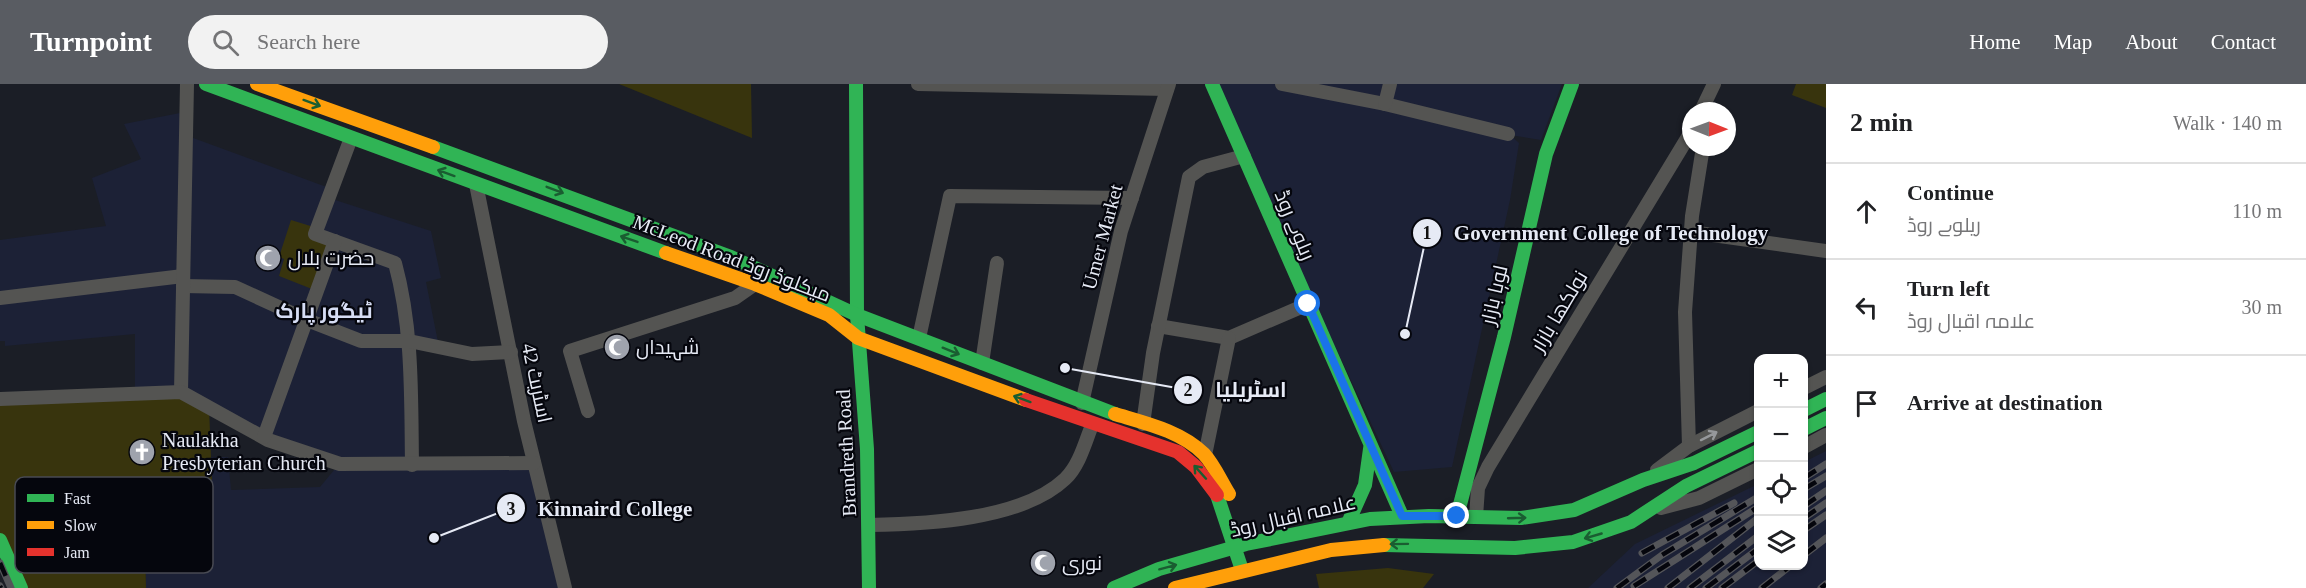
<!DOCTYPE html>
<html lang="en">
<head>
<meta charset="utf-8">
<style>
	:root { --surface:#fff; --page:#f2f2f2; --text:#202124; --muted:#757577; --line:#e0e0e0; --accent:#595c62 }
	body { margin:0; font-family:"Times New Roman",Cairo,serif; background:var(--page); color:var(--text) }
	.controls { position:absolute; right:18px; bottom:18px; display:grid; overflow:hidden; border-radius:12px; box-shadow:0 2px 4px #0004 }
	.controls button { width:54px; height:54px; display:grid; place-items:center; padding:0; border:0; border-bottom:2px solid var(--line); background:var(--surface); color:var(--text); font:30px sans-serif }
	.compass { position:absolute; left:1682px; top:18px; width:54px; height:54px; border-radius:50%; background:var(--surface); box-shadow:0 2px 4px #0004; rotate:91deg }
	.stop { position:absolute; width:18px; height:18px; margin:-14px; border:4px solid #1a73e8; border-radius:50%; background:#fff }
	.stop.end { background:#1a73e8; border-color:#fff; box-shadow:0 2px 6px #0008 }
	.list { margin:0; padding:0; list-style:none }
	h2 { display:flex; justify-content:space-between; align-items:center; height:78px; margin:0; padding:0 24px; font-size:26px }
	h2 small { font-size:20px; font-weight:400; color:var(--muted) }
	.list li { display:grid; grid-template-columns:39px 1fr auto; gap:18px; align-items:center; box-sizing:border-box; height:96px; padding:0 24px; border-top:2px solid var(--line) }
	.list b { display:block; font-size:22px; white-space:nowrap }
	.list p { margin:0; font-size:20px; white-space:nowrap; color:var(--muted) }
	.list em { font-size:20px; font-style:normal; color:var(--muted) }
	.icon { flex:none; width:33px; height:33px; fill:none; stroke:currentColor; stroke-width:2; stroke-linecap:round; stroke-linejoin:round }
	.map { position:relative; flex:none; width:1826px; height:504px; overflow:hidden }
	header { display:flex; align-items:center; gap:36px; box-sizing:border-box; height:84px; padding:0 30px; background:var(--accent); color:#fff }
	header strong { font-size:28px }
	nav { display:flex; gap:33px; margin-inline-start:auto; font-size:21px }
	.search { width:420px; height:54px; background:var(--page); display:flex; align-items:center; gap:15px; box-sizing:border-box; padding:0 21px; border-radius:33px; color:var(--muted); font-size:22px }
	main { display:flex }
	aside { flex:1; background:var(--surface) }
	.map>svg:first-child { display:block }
	.built { fill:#1c2136 }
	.green { fill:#38340d }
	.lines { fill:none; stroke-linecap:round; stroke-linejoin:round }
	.street { stroke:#545452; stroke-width:14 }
	.fast { stroke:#30b455; stroke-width:14 }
	.slow { stroke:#ff9f0a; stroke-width:14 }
	.jam { stroke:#e5322d; stroke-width:14 }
	.rail-casing { stroke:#545559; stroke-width:7 }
	.rail { stroke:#05060d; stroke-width:4.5; stroke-dasharray:14; stroke-linecap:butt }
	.oneway { stroke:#1a5d31 }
	.oneway2 { stroke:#96989b }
	.route { stroke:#1a73e8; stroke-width:8 }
	.labels { text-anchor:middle; stroke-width:4.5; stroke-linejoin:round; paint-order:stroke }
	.street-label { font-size:20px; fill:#e6eaf5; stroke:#05060d }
	.poi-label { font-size:20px; fill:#e6eaf5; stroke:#05060d; text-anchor:start }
	.neighbourhood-label { font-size:21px; font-weight:bold; fill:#d6ddf4; stroke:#05060d }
	.key { fill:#05060d; stroke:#484a53; stroke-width:1.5 }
	.key-label { font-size:16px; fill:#e6eaf5 }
	.leader { fill:none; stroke:#e6eaf5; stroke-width:2 }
	.callout-dot { fill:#e6eaf5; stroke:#05060d; stroke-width:2 }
	.mark-label { font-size:18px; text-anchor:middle; font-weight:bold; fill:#111 }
	.callout-label { font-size:21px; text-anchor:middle; font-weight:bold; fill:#e6eaf5; stroke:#05060d; stroke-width:4.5; stroke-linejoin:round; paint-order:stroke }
</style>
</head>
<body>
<header>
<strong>Turnpoint</strong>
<div class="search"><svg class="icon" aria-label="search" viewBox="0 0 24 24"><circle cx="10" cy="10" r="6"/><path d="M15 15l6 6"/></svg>Search here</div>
<nav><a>Home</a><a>Map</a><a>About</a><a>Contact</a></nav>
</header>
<main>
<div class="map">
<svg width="1826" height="504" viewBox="0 0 1826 504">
	<rect width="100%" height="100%" fill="#1b1e26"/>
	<!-- built -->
	<g class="built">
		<polygon points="1212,0 1562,0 1541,56 1510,51 1519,59 1510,116 1452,383 1394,388"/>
		<polygon points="185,28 185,51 332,105 329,114 431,147 441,194 426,198 439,263 409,257 412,381 533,384 561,504 146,504 144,423 213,423 211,373 228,373 231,406 320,403 339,380 264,353 181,308 135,310 135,250 5,262 5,257 0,257 0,156 106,142 92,94 141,75 124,40"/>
		<polygon points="1826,367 1826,504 1588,504 1635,460 1758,400 1758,482 1804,482 1804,378"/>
	</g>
	<!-- green -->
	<g class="green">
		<polygon points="619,0 751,0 752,54"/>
		<polygon points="1796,0 1826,0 1826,24 1792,11"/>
		<polygon points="291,136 317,144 335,157 317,207 279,192 284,175 279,173"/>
		<polygon points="181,308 209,323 213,423 144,424 146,504 21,504 0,456 0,315"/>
		<polygon points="1388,484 1434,490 1423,504 1319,504 1316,490"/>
	</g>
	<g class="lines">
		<!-- street -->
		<g class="street">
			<polyline points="918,0 1167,5"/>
			<polyline points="1282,0 1385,20 1508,50"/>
			<polyline points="1385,20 1390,0"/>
			<polyline points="1701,27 1714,0"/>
			<path d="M351 54 315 150 395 179C413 245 411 313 412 381"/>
			<polyline points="476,100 524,337 565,504"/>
			<polyline points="1691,148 1826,167"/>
			<polyline points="183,202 235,203 307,236 361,257 409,257 472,270 511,268"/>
			<polyline points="0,214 183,192"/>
			<polyline points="1158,242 1229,254 1308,220"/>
			<polyline points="919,254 950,112 1132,114"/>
			<polyline points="982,279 997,179"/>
			<polyline points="1804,304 1826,293"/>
			<polyline points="181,308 187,0"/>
			<polyline points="0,315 181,308 268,356 340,380 534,379"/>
			<polyline points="1082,319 1121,147 1169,0"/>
			<polyline points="588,327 570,267 735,214 755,200"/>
			<polyline points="1143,340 1153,269 1189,93 1203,83 1244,72"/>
			<polyline points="264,353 335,157"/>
			<polyline points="1689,362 1685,228 1692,132 1703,63"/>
			<polyline points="1804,363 1826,351"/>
			<polyline points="1205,371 1229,254"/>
			<polyline points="1657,386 1689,362 1758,327"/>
			<polyline points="1661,424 1699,414 1758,385"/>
			<polyline points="1476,433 1478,404 1488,383 1691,48"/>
			<path d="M869 441C926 440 1022 436 1065 395 1079 382 1085 359 1092 341"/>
		</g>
		<!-- fast -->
		<g class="fast">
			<polyline points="206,0 666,169"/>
			<polyline points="856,0 857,231 867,365 869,504"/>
			<polyline points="1212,0 1402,432"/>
			<polyline points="433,63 731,173 857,231 1115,330"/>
			<polyline points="1804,326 1826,315"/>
			<polyline points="1804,345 1826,334"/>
			<polyline points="1217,411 1242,486"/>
			<polyline points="1457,432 1504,253 1546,70 1572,0"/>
			<polyline points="1348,439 1365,401 1370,365"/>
			<polyline points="0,456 21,504"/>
			<polyline points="1384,461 1515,464 1573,458 1631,438 1686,402 1758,367"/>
			<polyline points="1114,504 1159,485 1246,460 1370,435 1429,432 1521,434 1574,426 1643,396 1694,379 1758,348"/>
		</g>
		<!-- slow -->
		<g class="slow">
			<polyline points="257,0 433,63"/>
			<polyline points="666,169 755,200 829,231 858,254 1026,316"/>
			<path d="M1115 330C1145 339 1181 347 1204 370 1214 381 1221 397 1229 410"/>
			<polyline points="1175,504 1331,466 1384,461"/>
		</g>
		<!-- jam -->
		<polyline class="jam" points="1026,316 1178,368 1196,383 1217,411"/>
		<defs>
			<g id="rail">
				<polyline points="1804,394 1826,380"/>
				<polyline points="1804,405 1826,392"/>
				<polyline points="1804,422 1826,407"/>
				<polyline points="1804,434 1826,419"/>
				<polyline points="1804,446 1826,431"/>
				<polyline points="1642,469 1734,419"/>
				<polyline points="1804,471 1826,454"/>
				<polyline points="0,479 11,504"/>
				<polyline points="0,502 1,504"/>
				<polyline points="1634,502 1755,425"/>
				<polyline points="1617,504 1662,471 1758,413"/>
				<polyline points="1668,504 1758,434"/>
				<polyline points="1690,504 1758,452"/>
				<polyline points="1706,504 1758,465"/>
				<polyline points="1722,504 1758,477"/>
				<polyline points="1762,504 1790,482"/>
				<polyline points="1821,504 1826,500"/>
			</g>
		</defs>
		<!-- rail casing -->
		<use href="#rail" class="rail-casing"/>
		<!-- rail -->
		<use href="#rail" class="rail"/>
	</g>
	<!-- one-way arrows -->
	<defs><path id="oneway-shaft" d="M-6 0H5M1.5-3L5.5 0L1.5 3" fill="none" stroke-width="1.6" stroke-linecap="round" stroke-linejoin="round" transform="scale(1.5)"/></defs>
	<g class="oneway">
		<use href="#oneway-shaft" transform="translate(312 19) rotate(20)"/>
		<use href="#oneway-shaft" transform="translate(446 89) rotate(-160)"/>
		<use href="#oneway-shaft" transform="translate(555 106) rotate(21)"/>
		<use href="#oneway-shaft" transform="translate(629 155) rotate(-161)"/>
		<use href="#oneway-shaft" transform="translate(951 267) rotate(22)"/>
		<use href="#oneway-shaft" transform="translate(1022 315) rotate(-160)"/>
		<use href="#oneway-shaft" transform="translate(1200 388) rotate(-132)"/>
		<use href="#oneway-shaft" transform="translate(1517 434) rotate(-2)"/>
		<use href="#oneway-shaft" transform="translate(1593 452) rotate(164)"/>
		<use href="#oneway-shaft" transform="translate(1399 460) rotate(179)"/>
		<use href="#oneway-shaft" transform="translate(1168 483) rotate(-15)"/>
	</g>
	<use class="oneway2" href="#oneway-shaft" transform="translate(1709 352) rotate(-27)"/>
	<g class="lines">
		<!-- route -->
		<polyline class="route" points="1308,220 1402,432 1457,432"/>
	</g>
	<!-- icons -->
	<defs>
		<symbol id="mosque-disc" viewBox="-11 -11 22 22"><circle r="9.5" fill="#9fa3ad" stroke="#05060d"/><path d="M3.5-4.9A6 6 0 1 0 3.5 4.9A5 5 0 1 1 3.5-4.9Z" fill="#fff"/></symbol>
		<symbol id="church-disc" viewBox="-11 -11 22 22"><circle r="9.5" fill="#9fa3ad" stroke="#05060d"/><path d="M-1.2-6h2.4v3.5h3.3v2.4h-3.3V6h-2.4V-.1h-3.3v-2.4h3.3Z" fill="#fff"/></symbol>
	</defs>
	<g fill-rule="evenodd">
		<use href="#mosque-disc" x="253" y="159" width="30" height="30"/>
		<use href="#mosque-disc" x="602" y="248" width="30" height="30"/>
		<use href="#church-disc" x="127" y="353" width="30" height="30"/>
		<use href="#mosque-disc" x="1028" y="464" width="30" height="30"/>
	</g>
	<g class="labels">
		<!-- street labels -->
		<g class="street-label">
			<text transform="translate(1295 141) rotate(67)" y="7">ریلوے روڈ</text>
			<text transform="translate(1102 153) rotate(-75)" y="7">Umer Market</text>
			<text transform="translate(732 174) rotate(21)" y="7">McLeod Road میکلوڈ روڈ</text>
			<text transform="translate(1494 211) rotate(-77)" y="7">لوہا بازار</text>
			<text transform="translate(1559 227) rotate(-59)" y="7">نولکھا بازار</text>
			<text transform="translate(537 299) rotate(78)" y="7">اسٹریٹ 42</text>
			<text transform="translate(846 369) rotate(-93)" y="7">Brandreth Road</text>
			<text transform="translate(1293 432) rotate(-13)" y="7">علامہ اقبال روڈ</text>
		</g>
		<!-- poi labels -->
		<g class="poi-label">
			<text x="288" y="181">حضرت بلال</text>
			<text x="636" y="270">شہیداں</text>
			<text x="162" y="363">Naulakha<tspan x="162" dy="23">Presbyterian Church</tspan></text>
			<text x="1062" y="486">نوری</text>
		</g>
		<!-- neighbourhood labels -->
		<g class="neighbourhood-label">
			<text x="324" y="234">ٹیگور پارک</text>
		</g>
	</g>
	<!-- legend -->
	<rect x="15" y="393" width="198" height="96" rx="9" class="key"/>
	<rect x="27" y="410" width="27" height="8" fill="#30b455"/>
	<rect x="27" y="437" width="27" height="8" fill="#ff9f0a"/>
	<rect x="27" y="464" width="27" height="8" fill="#e5322d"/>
	<g class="key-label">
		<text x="64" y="420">Fast</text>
		<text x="64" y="447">Slow</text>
		<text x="64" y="474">Jam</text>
	</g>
	<!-- callouts -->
	<path class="leader" d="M1405 250L1427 149M1065 284L1188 306M434 454L511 424"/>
	<g class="callout-dot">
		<circle cx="1405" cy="250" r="6"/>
		<circle cx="1065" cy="284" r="6"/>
		<circle cx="434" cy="454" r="6"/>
		<circle cx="1427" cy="149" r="15"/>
		<circle cx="1188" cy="306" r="15"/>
		<circle cx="511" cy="424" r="15"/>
	</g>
	<g class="mark-label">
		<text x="1427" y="155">1</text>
		<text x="1188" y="312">2</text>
		<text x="511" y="431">3</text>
	</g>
	<g class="callout-label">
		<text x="1611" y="156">Government College of Technology</text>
		<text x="1251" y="313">اسٹریلیا</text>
		<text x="615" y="432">Kinnaird College</text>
	</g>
</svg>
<div class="controls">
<button>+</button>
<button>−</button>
<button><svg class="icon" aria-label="locate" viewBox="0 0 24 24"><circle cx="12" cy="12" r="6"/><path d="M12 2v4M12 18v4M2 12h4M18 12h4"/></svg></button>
<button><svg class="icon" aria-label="layers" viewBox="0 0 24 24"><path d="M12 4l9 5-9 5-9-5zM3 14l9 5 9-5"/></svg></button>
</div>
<svg class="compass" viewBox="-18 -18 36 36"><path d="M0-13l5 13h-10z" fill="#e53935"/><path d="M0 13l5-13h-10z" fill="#757577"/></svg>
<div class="stop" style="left:1308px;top:220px"></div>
<div class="stop end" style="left:1457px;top:432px"></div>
</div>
<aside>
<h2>2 min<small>Walk · 140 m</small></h2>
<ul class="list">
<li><svg class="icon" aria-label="ahead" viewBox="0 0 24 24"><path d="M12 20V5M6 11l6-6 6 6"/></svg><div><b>Continue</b><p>ریلوے روڈ</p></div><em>110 m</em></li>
<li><svg class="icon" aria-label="left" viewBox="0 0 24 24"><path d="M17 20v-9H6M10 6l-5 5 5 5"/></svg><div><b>Turn left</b><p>علامہ اقبال روڈ</p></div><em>30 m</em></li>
<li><svg class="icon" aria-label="arrive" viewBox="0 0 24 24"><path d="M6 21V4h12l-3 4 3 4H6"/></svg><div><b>Arrive at destination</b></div></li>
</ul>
</aside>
</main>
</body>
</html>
